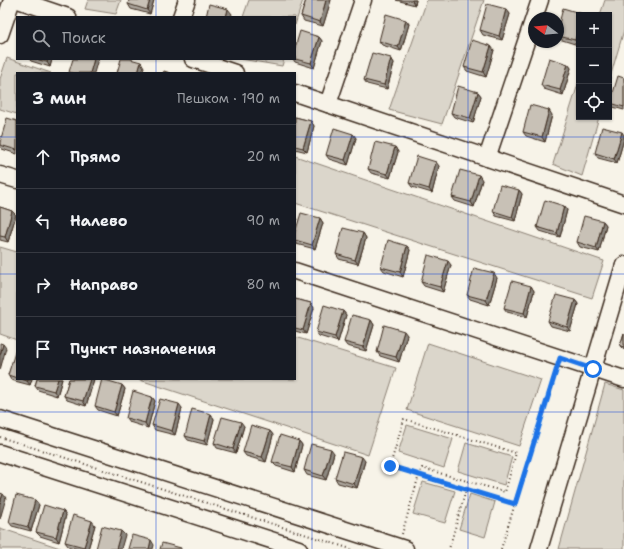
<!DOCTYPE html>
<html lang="ru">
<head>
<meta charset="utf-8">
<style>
	:root { --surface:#171b24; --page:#20242c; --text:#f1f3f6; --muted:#9ea1a6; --line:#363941 }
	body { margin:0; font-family:"Shantell Sans",sans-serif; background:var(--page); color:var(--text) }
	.controls { position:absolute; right:12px; top:12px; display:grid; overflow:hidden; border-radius:0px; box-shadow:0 1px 3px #0004 }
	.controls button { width:36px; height:36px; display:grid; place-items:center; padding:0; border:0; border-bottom:1px solid var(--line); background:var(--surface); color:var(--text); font:20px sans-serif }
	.compass { position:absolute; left:528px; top:12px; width:36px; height:36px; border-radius:50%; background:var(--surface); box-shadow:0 1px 3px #0004; rotate:286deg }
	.stop { position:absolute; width:12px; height:12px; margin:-9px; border:3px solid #1a73e8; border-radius:50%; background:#fff }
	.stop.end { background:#1a73e8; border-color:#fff; box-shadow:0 1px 4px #0008 }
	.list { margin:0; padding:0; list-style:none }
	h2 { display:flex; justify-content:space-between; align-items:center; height:52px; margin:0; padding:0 16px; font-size:17px }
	h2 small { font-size:13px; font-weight:400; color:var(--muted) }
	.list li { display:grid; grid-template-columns:26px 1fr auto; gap:12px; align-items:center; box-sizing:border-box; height:64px; padding:0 16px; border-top:1px solid var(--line) }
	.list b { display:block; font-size:15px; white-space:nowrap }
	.list em { font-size:13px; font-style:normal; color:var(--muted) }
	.icon { flex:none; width:22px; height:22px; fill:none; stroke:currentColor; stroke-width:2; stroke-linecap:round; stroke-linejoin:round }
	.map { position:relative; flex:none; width:624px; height:549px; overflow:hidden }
	.search { position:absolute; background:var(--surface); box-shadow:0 1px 3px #0004; left:16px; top:16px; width:280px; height:44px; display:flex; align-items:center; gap:10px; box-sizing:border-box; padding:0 14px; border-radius:0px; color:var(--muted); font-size:15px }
	.panel { position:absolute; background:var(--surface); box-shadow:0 1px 3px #0004; left:16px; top:72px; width:280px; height:308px; border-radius:0px }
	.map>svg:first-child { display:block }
	.green { fill:#dbd6cb; stroke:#8b8074 }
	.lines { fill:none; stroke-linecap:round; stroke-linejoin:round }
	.minor-casing { stroke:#3b2a1e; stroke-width:19 }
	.path { stroke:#3b2a1e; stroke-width:2; stroke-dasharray:1 3; stroke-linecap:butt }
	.minor { stroke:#f7f3e8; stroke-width:16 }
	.wall { fill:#aca69d; stroke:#3b2a1e }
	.shaded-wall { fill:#8c877f; stroke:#3b2a1e }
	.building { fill:#c8c1b6; stroke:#3b2a1e }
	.route { stroke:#1a73e8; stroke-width:5 }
	.grid { fill:none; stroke:#1d4ed8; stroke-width:1; stroke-opacity:0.55 }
</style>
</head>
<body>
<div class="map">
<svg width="624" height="549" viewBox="0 0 624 549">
	<rect width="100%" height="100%" fill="#f7f3e8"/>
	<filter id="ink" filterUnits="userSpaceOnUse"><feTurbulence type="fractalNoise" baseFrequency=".025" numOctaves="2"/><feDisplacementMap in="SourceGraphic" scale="8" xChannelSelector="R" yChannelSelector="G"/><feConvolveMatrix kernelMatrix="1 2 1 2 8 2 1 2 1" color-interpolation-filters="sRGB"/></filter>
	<g filter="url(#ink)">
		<!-- green -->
		<g class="green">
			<polygon points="88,0 121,0 116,14 85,9"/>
			<polygon points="249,0 303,0 295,25 295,17 243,17"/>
			<polygon points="427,0 484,0 442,124 389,110"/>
			<polygon points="605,0 624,0 624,30 609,81 609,15 600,15"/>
			<polygon points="7,58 51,73 17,73 17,114 0,109 0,79"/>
			<polygon points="241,59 284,59 282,66"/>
			<polygon points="579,81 579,117 599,117 582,176 553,164"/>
			<polygon points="295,156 604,261 592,298 295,203"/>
			<polygon points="0,247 17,252 17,340 0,334"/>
			<polygon points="295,337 396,368 368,455 137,379 295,379"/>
			<polygon points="428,343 541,380 519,446 407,410"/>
			<polygon points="605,384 624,390 624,549 559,549"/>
			<polygon points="407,425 453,439 444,468 398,453"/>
			<polygon points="466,443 512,457 504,485 458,471"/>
			<polygon points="423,482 455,491 445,523 413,514"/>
			<polygon points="470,494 495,502 485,537 459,529"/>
			<polygon points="0,528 63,549 0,549"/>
		</g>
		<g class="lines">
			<defs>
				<g id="minor">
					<polyline points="18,0 68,17"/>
					<polyline points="181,17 187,0"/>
					<polyline points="0,35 12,0"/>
					<polyline points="193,59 235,73"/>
					<polyline points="295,93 624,204"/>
					<polyline points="328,104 363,0"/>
					<polyline points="487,158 540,0"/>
					<polyline points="0,175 17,180"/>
					<polyline points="295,271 624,379"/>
					<polyline points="0,419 405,549"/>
					<polyline points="0,453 299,549"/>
					<polyline points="539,549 624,265"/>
				</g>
			</defs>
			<!-- minor casing -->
			<use href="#minor" class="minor-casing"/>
			<!-- path -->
			<g class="path">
				<polyline points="0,437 351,549"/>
				<polyline points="466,490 515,504"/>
				<polyline points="402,534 419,475 390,466 404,419 516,453 505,492 422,468 419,475 466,490 449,549"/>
				<polyline points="501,549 556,371"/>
			</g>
			<!-- minor -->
			<use href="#minor" class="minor"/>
		</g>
		<!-- wall -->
		<g class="wall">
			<polygon points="154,0 150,14 131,9 128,4"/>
			<polygon points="306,0 331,0 323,26 304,21 301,16"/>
			<polygon points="396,0 416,0 415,5"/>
			<polygon points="506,9 510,14 502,40 483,35 480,30"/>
			<polygon points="584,15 578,45 559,39 558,38 558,28"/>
			<polygon points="406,20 409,24 401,51 382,45 379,41"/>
			<polygon points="319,37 322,41 314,68 295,62 293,59 295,59 295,48"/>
			<polygon points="494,50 486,77 467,71 464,67"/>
			<polygon points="391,58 394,63 387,89 367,84 364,80"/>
			<polygon points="29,59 52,59 50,67 31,61"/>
			<polygon points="568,64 571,68 563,95 544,89 541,85"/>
			<polygon points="624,78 624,110 613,107 610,103"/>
			<polygon points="478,92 481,96 473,123 454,117 451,113"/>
			<polygon points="552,115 545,142 526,136 523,132"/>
			<polygon points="295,117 311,121 314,126 307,152 295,149"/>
			<polygon points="17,121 17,154 2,149 0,146 0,142"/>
			<polygon points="353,134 356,138 348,165 329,159 326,155"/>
			<polygon points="624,135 624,139 617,163 598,158 595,153"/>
			<polygon points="395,147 398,152 390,178 371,173 368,169"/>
			<polygon points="439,166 432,193 412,187 409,183"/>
			<polygon points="482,180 474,207 455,201 452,197"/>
			<polygon points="519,190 522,194 515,221 496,216 493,211"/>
			<polygon points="564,206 567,210 560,237 540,231 537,227"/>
			<polygon points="0,207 12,211 16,215 8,242 0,240"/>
			<polygon points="320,218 323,223 315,249 296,244 295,242 295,233"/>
			<polygon points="603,221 606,225 599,252 580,247 577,242"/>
			<polygon points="363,233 366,238 358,264 339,259 336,254"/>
			<polygon points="407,246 410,250 403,277 384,271 381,267"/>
			<polygon points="451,265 443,292 424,286 421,282"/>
			<polygon points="497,278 489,305 470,299 467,295"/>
			<polygon points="531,286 534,291 527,317 507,312 504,308"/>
			<polygon points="295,299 311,303 314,308 306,334 295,331"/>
			<polygon points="575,300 578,304 570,331 551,326 548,321"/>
			<polygon points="343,311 346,315 338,342 319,336 316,332"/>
			<polygon points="371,320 374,325 366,351 347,346 344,342"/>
			<polygon points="624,333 624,350 620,346"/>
			<polygon points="407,335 399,362 380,356 377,352"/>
			<polygon points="17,349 17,379 32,379 30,385 11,380 8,375"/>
			<polygon points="37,379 62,379 57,396 38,390 35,386"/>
			<polygon points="69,379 94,379 86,406 67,400 64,396"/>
			<polygon points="122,385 125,389 117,416 98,410 95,406"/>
			<polygon points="152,397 155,401 148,428 129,422 126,418"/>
			<polygon points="182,408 175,435 155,430 152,425"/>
			<polygon points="211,414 214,419 207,445 188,440 185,436"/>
			<polygon points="244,426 236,453 217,448 214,443"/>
			<polygon points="270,431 273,435 266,462 246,456 243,452"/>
			<polygon points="299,441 302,445 295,472 276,466 272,462"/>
			<polygon points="334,453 326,480 307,475 304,470"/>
			<polygon points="365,461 357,488 338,483 335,478"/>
			<polygon points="35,500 39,505 31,531 12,526 9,522"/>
			<polygon points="63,511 66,515 59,542 40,536 36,532"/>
			<polygon points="95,525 88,549 78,549 68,546 65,542"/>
		</g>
		<!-- shaded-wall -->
		<g class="shaded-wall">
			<polygon points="150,0 154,0 150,14 147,10"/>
			<polygon points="326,0 331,0 323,26 320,22"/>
			<polygon points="412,0 416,0 415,5 412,1"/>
			<polygon points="228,9 232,14 231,17 226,17"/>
			<polygon points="506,9 510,14 502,40 499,36"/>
			<polygon points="406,20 409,24 401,51 398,47"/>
			<polygon points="579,27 579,42 578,45 575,40"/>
			<polygon points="319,37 322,41 314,68 311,63"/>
			<polygon points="491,46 494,50 486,77 483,72"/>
			<polygon points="391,58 394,63 387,89 384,85"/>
			<polygon points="48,59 52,59 50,67 47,62"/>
			<polygon points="94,59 98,59 94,73 90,73"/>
			<polygon points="141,62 144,67 142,73 138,73"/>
			<polygon points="568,64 571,68 563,95 560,90"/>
			<polygon points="478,92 481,96 473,123 470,118"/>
			<polygon points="549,110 552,115 545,142 542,137"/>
			<polygon points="311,121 314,126 307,152 303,148"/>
			<polygon points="622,132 624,135 624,139 617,163 614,159"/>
			<polygon points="353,134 356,138 348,165 345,160"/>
			<polygon points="395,147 398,152 390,178 387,174"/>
			<polygon points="436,162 439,166 432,193 429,189"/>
			<polygon points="479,175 482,180 474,207 471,202"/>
			<polygon points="519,190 522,194 515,221 512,217"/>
			<polygon points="564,206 567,210 560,237 557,233"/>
			<polygon points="12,211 16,215 8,242 5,237"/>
			<polygon points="320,218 323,223 315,249 312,245"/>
			<polygon points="603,221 606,225 599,252 596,248"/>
			<polygon points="363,233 366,238 358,264 355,260"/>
			<polygon points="407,246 410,250 403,277 400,272"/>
			<polygon points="448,261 451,265 443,292 440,287"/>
			<polygon points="494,273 497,278 489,305 486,300"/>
			<polygon points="531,286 534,291 527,317 524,313"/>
			<polygon points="575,300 578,304 570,331 567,327"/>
			<polygon points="311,303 314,308 306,334 303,330"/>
			<polygon points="343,311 346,315 338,342 335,337"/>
			<polygon points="371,320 374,325 366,351 363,347"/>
			<polygon points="404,331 407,335 399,362 396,357"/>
			<polygon points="3,344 6,348 0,370 0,355"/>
			<polygon points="28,379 32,379 30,385 27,381"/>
			<polygon points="58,379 62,379 57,396 54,391"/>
			<polygon points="90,379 94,379 86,406 83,401"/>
			<polygon points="122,385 125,389 117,416 114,412"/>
			<polygon points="152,397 155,401 148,428 145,423"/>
			<polygon points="179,404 182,408 175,435 172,431"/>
			<polygon points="211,414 214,419 207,445 204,441"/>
			<polygon points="241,422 244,426 236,453 233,449"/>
			<polygon points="270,431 273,435 266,462 262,457"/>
			<polygon points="299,441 302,445 295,472 292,467"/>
			<polygon points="331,449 334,453 326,480 323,476"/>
			<polygon points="362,457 365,461 357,488 354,484"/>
			<polygon points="3,494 6,498 0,519 0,503"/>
			<polygon points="35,500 39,505 31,531 28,527"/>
			<polygon points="63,511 66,515 59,542 56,537"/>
			<polygon points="92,521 95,525 88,549 86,549 84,547"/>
			<polygon points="121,531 125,535 121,549 116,549"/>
			<polygon points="151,540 154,545 153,549 149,549"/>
		</g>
		<!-- building -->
		<g class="building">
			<polygon points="129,0 150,0 147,10 128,4"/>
			<polygon points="306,0 326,0 320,22 301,16"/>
			<polygon points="209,4 228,9 226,17 206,17"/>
			<polygon points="487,4 506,9 499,36 480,30"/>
			<polygon points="563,8 583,14 582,15 579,15 579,27 575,40 558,36 558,28"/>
			<polygon points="386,14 406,20 398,47 379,41"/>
			<polygon points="300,31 319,37 311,63 295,59 295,48"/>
			<polygon points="472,40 491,46 483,72 464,67"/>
			<polygon points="372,53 391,58 384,85 364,80"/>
			<polygon points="549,58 568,64 560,90 541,85"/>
			<polygon points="35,59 48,59 47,62"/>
			<polygon points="73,59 94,59 90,73 74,73 69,72"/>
			<polygon points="121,59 130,59 141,62 138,73 117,73"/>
			<polygon points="164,71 170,73 163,73"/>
			<polygon points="618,76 624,78 624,107 610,103"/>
			<polygon points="458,86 478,92 470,118 451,113"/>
			<polygon points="530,105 549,110 542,137 523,132"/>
			<polygon points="295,117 311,121 303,148 295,146"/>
			<polygon points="7,118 17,121 17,150 0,145 0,142"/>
			<polygon points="602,127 622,132 614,159 595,153"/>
			<polygon points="334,128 353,134 345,160 326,155"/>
			<polygon points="375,142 395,147 387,174 368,169"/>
			<polygon points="417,156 436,162 429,189 409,183"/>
			<polygon points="460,170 479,175 471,202 452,197"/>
			<polygon points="500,185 519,190 512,217 493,211"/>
			<polygon points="545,200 564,206 557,233 537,227"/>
			<polygon points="0,207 12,211 5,237 0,236"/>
			<polygon points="301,213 320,218 312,245 295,240 295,233"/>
			<polygon points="584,216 603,221 596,248 577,242"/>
			<polygon points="343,228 363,233 355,260 336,254"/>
			<polygon points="388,240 407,246 400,272 381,267"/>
			<polygon points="428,255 448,261 440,287 421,282"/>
			<polygon points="474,268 494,273 486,300 467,295"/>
			<polygon points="512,281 531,286 524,313 504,308"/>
			<polygon points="556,295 575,300 567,327 548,321"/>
			<polygon points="295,299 311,303 303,330 295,328"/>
			<polygon points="324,305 343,311 335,337 316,332"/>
			<polygon points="352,315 371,320 363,347 344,342"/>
			<polygon points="384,325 404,331 396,357 377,352"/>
			<polygon points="624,333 624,347 620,346"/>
			<polygon points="0,343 3,344 0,355"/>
			<polygon points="16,349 17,349 17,378 8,375"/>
			<polygon points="21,379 28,379 27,381"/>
			<polygon points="37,379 58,379 54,391 35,386"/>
			<polygon points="69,379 90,379 83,401 64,396"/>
			<polygon points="102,379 122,385 114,412 95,406"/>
			<polygon points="133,391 152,397 145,423 126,418"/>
			<polygon points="160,399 179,404 172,431 152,425"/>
			<polygon points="192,409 211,414 204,441 185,436"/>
			<polygon points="222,417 241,422 233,449 214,443"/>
			<polygon points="251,425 270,431 262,457 243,452"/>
			<polygon points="280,435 299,441 292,467 272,462"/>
			<polygon points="311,444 331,449 323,476 304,470"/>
			<polygon points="343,452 362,457 354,484 335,478"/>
			<polygon points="0,493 3,494 0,503"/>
			<polygon points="16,495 35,500 28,527 9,522"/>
			<polygon points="44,505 63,511 56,537 36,532"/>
			<polygon points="73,515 92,521 84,547 65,542"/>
			<polygon points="102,526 121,531 116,549 96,549"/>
			<polygon points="132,535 151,540 149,549 128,549"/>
			<polygon points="162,543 181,548 181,549 160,549"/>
		</g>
	</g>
	<g class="lines" filter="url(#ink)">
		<!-- route -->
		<polyline class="route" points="390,466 515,504 560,358 593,369"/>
	</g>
	<!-- grid -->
	<path class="grid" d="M156 0V17M312 0V549M468 0V549M156 59V73M0 137H17M295 137H624M0 274H17M295 274H624M156 379V549M0 412H624"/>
</svg>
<div class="controls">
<button>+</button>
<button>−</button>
<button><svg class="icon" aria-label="locate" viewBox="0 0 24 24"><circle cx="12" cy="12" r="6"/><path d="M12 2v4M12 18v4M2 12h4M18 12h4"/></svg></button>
</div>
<svg class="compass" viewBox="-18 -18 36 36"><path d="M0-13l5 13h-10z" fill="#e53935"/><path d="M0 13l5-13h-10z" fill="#9ea1a6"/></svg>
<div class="stop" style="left:593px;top:369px"></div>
<div class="stop end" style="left:390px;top:466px"></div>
<div class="search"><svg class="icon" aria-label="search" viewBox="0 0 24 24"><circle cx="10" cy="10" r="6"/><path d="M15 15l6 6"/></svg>Поиск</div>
<section class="panel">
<h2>3 мин<small>Пешком · 190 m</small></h2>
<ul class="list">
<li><svg class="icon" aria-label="ahead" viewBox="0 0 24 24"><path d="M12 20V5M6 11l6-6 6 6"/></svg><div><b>Прямо</b></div><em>20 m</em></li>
<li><svg class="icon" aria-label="left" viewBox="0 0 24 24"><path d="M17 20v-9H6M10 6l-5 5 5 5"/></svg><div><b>Налево</b></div><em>90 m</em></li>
<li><svg class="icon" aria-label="right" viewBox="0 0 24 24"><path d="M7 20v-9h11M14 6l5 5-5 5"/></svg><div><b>Направо</b></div><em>80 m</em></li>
<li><svg class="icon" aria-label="arrive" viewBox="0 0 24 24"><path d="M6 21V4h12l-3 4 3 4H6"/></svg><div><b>Пункт назначения</b></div></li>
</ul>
</section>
</div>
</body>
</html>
